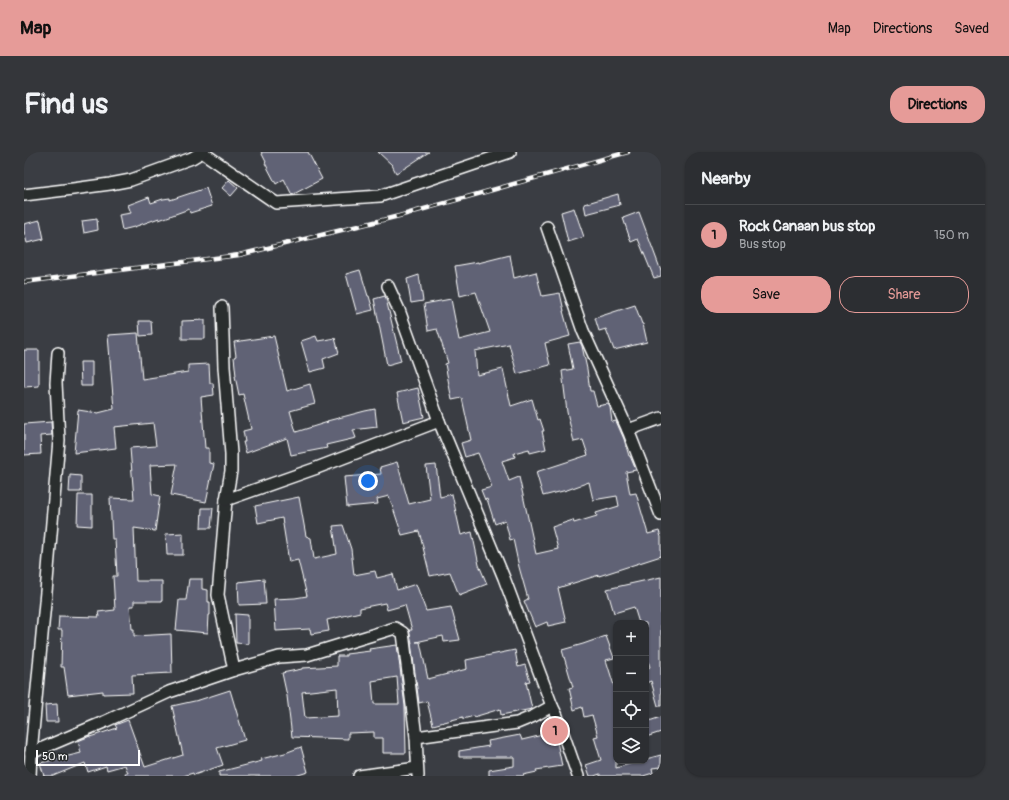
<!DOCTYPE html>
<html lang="en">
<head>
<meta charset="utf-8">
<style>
	:root { --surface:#2c2e32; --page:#34363a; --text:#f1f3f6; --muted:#a6a8ac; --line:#484a4d; --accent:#e69b98 }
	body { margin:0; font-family:Pangolin,sans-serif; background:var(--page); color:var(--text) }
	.controls { position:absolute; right:12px; bottom:12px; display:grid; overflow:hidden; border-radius:8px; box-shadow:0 1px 3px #0004 }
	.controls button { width:36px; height:36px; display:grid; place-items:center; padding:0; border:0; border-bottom:1px solid var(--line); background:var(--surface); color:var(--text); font:20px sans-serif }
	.scale { position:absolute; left:12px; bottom:10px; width:104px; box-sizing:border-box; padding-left:4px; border:2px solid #fff; border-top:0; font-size:11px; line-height:14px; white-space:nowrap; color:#fff; -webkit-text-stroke:3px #2a2d2e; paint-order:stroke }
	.you { position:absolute; left:344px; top:329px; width:14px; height:14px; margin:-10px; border:3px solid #fff; border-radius:50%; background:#1a73e8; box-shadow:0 0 0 6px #1a73e833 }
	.badge { display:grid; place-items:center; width:26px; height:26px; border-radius:50%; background:var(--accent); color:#111; font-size:13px; font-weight:700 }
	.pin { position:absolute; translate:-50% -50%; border:2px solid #fff; box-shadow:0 1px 4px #0006 }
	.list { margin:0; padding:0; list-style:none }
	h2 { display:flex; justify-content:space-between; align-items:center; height:52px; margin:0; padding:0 16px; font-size:17px }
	h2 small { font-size:13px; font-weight:400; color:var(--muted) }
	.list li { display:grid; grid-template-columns:26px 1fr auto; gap:12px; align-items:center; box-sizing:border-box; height:60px; padding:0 16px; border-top:1px solid var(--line) }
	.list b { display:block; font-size:15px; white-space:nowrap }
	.list p { margin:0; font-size:13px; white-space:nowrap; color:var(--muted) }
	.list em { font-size:13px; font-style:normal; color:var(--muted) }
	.actions { display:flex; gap:8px; padding:12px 16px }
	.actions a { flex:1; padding:9px 0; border:1px solid var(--accent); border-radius:16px; text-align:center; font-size:14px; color:var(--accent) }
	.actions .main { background:var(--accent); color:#111 }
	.icon { flex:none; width:22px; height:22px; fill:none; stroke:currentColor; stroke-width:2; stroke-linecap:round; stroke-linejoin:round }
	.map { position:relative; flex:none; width:637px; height:624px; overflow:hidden; border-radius:16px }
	header { display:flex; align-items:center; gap:24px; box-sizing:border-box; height:56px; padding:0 20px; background:var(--accent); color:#111 }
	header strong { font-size:19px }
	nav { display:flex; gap:22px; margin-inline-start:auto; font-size:14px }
	.intro { display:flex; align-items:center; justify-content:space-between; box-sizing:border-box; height:96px; padding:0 24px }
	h1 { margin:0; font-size:28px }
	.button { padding:10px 18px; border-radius:16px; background:var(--accent); color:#111; font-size:14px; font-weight:700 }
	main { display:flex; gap:24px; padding:0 24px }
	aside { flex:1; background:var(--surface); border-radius:16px; box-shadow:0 1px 3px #0004 }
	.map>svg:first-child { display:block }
	.building { fill:#606274; stroke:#fff; fill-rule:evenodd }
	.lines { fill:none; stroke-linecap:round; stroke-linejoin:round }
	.street-casing { stroke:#fff; stroke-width:14 }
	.street { stroke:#2a2d2e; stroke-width:11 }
	.rail-casing { stroke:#fff; stroke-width:4.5 }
	.rail { stroke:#2a2d2e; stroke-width:3; stroke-dasharray:9; stroke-linecap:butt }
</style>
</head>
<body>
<header>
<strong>Map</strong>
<nav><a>Map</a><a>Directions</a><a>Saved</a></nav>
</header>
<div class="intro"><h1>Find us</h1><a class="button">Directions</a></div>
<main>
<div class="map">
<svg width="637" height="624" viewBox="0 0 637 624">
	<rect width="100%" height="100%" fill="#3a3d43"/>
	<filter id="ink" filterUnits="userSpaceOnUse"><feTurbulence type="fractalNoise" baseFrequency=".025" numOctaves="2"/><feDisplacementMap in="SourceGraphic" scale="8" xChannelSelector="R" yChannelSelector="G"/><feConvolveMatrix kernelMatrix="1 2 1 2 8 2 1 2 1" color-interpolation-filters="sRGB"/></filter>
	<g filter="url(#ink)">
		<!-- building -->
		<g class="building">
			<polygon points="237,0 284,0 298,27 268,43 260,27 252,32 241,11 242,10"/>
			<polygon points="354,0 405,0 381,16 372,21 368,13"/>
			<polygon points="205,28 214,36 207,44 198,36"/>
			<polygon points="182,36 188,54 166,61 165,57 135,68 135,66 110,75 98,78 95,63 107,61 104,53 125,45 127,51 139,47 146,46 146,48"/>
			<polygon points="594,42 596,53 562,62 560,52"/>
			<polygon points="550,56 560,85 544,90 537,60"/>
			<polygon points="615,60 637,119 637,124 630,126 614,87 607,90 599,66"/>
			<polygon points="73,67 74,78 60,81 58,69"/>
			<polygon points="16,68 20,87 3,91 0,79 0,72"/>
			<polygon points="486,103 490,126 512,120 518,144 536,141 540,159 539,159 546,184 521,191 526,213 493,222 485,192 451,199 453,223 479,217 487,254 508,247 514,268 516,267 520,279 518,279 522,297 506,301 505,297 490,301 491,305 478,309 485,329 495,325 512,402 534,397 528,375 549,368 550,371 573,364 572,361 595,354 593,344 569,348 565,330 543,338 519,344 512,320 564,303 559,288 550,290 543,260 538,219 549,217 544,192 556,190 558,194 563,217 566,239 569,239 573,254 584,252 586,255 588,270 592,269 600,287 605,304 606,304 612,318 602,320 606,342 612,341 624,382 635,379 637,385 637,404 575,424 575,423 534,436 542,470 524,474 523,470 511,475 500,449 504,447 495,415 489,387 486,388 481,368 471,372 463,347 461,348 457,338 468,335 454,301 441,305 437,291 447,288 438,246 428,248 421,212 424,211 413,177 404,179 400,152 427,147 435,188 466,180 452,140 436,144 431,114 454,110 454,111"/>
			<polygon points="336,118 344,144 345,144 349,158 333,162 322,122"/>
			<polygon points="395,123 399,149 387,151 383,127"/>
			<polygon points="361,144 362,147 377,209 363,213 350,147"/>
			<polygon points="611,153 618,172 619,172 623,190 590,198 582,177 575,179 571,166"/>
			<polygon points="181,168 181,187 158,187 158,169"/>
			<polygon points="115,169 127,169 128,183 116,184"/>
			<polygon points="114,181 118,227 164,220 164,213 185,212 186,231 189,231 190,243 177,245 181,296 185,296 185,311 190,312 182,350 147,343 153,312 126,313 128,342 136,344 131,379 110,376 112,429 138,429 138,449 110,449 110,454 106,454 108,477 110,477 110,484 147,482 148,521 108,523 109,541 79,542 79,539 44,543 40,515 37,515 38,478 34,478 35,464 75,465 74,460 91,458 89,424 93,424 91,387 88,387 86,346 110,347 106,296 132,294 129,271 90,275 92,296 50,301 54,258 74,261 90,257 84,183"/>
			<polygon points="250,184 263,239 286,232 291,252 266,259 272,280 304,270 303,269 341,259 351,257 353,275 329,278 332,286 302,293 303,296 267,303 263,286 222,301 219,290 221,290 219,279 227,277 219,242 215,243 211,224 212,224 210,205 212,204 210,190"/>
			<polygon points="292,184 294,189 311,186 315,201 299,207 301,216 286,220 277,189"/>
			<polygon points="0,198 15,198 15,234 0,235"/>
			<polygon points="56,210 68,210 68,234 57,234"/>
			<polygon points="394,236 400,265 379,270 373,241"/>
			<polygon points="27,270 28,283 16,284 17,302 0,303 0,272"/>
			<polygon points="373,310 385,352 406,347 402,314 412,313 416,345 428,342 437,383 448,380 455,413 463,432 435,443 426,420 406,424 395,379 378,383 365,344 353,347 354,352 323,355 320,325 357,322 356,315"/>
			<polygon points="46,323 57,324 57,340 45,340"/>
			<polygon points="54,343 68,343 68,374 53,373"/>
			<polygon points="275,345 282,384 287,386 290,407 313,402 309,374 319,373 327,397 330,423 351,419 353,426 369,422 373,438 392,432 402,459 427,455 436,488 420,490 419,484 392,490 396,490 404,527 443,517 442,508 491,498 494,515 501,513 506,529 502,530 508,557 477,563 476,557 450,565 450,564 439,567 439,565 409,573 403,549 395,551 387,491 388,491 385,478 388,478 381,453 363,458 361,451 336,456 336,460 303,468 305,479 287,482 286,477 252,479 250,447 271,446 283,444 274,408 265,410 258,366 234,371 231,354"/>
			<polygon points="178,356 189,356 187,376 177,376"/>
			<polygon points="159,381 159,403 143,403 142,382"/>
			<polygon points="637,425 637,554 634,554 627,529 622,531 622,517 626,515 622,502 622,471 615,471 610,455 590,461 583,437"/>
			<polygon points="165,427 178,427 178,437 184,438 184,450 186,450 186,463 185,463 184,481 152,478 155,448 162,448"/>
			<polygon points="240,427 242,452 215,453 214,430"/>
			<polygon points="211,462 224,463 224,492 212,491"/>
			<polygon points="582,484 590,506 582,508 592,540 592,616 616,609 622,609 622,607 637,603 637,615 628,616 629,621 619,624 576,624 576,622 570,624 566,624 562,613 577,608 570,585 574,584 568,563 560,565 558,555 550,558 545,536 549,535 538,498 559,492"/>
			<path d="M373 493 381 554 382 601H359V586H350V580L324 581V587L268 585 263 544 258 521 278 517V516L313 514V504H322V502L346 499 345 497ZM373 525 375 552H350L348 529ZM313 536 314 564 281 566 278 540Z"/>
			<polygon points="206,538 221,588 193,596 199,613 170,623 169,621 159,624 102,624 101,621 104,621 101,613 83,618 82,614 64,620 61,611 29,624 20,624 16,611 57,601 54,589 66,584 66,585 93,576 91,573 104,568 121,615 159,603 148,554 175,548"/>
			<polygon points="33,552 34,570 22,570 21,553"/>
			<polygon points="637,565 637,580 622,585 622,570"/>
			<polygon points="531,580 538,614 512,618 513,620 499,623 500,624 465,624 465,618 490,614 490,605 435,605 435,599 465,594 464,589 496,583 498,588"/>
			<polygon points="277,595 284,620 271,624 195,624 195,620 238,609 237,607 261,601"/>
		</g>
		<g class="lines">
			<defs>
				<g id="street">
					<polyline points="178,0 252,51 356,44 486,0"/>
					<polyline points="0,43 49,37 86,32 107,28 168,6 178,0"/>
					<polyline points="523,75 559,179 604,278 637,363"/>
					<polyline points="364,134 375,158 415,269 480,426 528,554 533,564 554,624"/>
					<polyline points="198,155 200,215 207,302 207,319 202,348 194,443 210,518"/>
					<polyline points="604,278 637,266"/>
					<polyline points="202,348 290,317 415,269"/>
					<polyline points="392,585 493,571 510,564 528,554"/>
					<polyline points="7,601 80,570 145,540 210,518 255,505 283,503 371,476 379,481 392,585 394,624"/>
					<polyline points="6,624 7,601 23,429 35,288 32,231 34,201"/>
					<polyline points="335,624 393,616"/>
				</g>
			</defs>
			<!-- street casing -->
			<use href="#street" class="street-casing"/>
			<!-- street -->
			<use href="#street" class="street"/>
			<defs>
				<polyline id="rail" points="0,130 215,103 375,64 604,0"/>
			</defs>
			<!-- rail casing -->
			<use href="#rail" class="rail-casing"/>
			<!-- rail -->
			<use href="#rail" class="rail"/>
		</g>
	</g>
</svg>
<div class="controls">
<button>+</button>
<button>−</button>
<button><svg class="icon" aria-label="locate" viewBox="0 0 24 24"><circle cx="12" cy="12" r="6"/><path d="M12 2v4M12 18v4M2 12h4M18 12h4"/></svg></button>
<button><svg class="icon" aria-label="layers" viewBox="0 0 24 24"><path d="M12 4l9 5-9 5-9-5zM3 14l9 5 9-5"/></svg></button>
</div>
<div class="scale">50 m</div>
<div class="you"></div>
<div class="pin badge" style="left:531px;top:579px">1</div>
</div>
<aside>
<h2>Nearby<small></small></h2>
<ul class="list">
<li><span class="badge">1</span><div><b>Rock Canaan bus stop</b><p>Bus stop</p></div><em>150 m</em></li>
</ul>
<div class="actions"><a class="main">Save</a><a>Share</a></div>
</aside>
</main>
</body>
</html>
